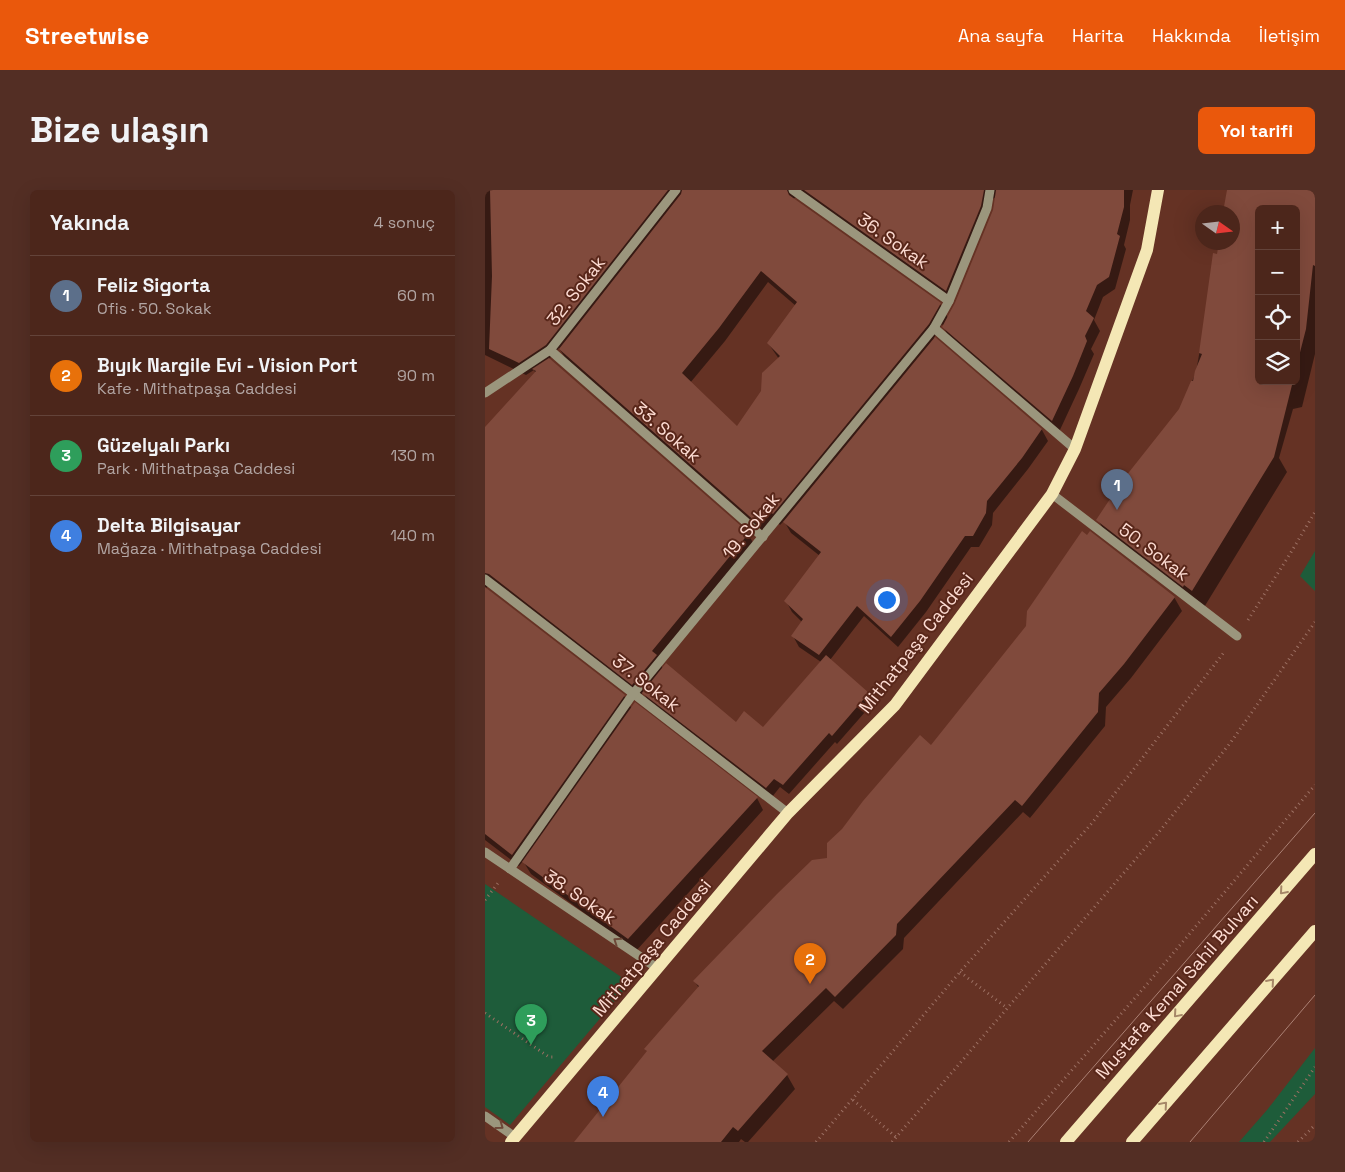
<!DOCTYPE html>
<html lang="tr">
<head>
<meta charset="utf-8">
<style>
	:root { --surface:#4c261b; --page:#532e24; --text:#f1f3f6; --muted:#b2a5a3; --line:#63433a; --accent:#ea580c }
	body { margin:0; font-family:"Space Grotesk",sans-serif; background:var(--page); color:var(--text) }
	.controls { position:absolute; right:15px; top:15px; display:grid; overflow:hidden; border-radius:8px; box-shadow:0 5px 20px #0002 }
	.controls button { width:45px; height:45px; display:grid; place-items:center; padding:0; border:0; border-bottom:1px solid var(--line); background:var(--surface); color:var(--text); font:25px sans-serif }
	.compass { position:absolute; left:710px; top:15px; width:45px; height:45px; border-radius:50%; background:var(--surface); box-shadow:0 5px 20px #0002; rotate:104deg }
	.you { position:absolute; left:401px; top:409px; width:18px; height:18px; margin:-12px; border:4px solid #fff; border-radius:50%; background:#1a73e8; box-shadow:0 0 0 8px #1a73e833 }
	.badge { display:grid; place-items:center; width:32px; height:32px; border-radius:50%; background:var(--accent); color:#fff; font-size:16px; font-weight:700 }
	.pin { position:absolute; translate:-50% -41px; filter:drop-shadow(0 1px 2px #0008) }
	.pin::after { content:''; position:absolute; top:26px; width:18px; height:15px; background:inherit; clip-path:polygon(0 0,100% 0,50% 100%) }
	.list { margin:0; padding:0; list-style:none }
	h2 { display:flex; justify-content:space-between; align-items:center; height:65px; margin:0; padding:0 20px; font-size:21px }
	h2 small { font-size:16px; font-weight:400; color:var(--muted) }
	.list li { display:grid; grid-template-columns:32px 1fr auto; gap:15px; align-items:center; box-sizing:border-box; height:80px; padding:0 20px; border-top:1px solid var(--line) }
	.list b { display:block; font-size:19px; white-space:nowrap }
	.list p { margin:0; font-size:16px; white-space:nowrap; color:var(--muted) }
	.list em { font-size:16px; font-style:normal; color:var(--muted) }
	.icon { flex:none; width:28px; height:28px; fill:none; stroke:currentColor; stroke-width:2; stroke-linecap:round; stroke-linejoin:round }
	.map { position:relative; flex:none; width:830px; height:952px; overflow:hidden; border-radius:8px }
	header { display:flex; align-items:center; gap:30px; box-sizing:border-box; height:70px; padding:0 25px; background:var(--accent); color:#fff }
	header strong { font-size:24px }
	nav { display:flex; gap:28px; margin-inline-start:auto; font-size:18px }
	.intro { display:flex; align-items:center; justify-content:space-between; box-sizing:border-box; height:120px; padding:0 30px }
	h1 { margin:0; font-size:35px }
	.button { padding:12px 22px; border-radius:8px; background:var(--accent); color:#fff; font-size:18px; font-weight:700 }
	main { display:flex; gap:30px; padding:0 30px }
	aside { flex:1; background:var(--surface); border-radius:8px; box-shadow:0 5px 20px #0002 }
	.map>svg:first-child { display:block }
	.green { fill:#1e5c3a }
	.shadow { fill:#0007; fill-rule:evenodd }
	.building { fill:#804a3c; fill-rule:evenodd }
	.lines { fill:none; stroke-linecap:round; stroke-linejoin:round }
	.path { stroke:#9d7164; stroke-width:3; stroke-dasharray:1 4; stroke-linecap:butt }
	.minor { stroke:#9b967d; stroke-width:9 }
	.major { stroke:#f4e7b5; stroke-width:12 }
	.tram { stroke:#ab8074; stroke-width:1 }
	.oneway { stroke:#a68768 }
	.oneway2 { stroke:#6d4838 }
	.labels { text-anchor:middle; stroke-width:4; stroke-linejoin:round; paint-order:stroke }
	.street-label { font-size:18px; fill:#fddcd3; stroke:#59271a }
</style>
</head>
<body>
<header>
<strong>Streetwise</strong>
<nav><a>Ana sayfa</a><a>Harita</a><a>Hakkında</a><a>İletişim</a></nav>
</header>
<div class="intro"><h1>Bize ulaşın</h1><a class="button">Yol tarifi</a></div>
<main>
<aside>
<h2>Yakında<small>4 sonuç</small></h2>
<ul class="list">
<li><span class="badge" style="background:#5c6f8a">1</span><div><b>Feliz Sigorta</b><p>Ofis · 50. Sokak</p></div><em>60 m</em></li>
<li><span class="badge" style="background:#e8710a">2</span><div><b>Bıyık Nargile Evi - Vision Port</b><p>Kafe · Mithatpaşa Caddesi</p></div><em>90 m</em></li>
<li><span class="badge" style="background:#2e9e5b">3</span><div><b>Güzelyalı Parkı</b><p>Park · Mithatpaşa Caddesi</p></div><em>130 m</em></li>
<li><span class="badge" style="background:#3f7fe0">4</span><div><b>Delta Bilgisayar</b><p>Mağaza · Mithatpaşa Caddesi</p></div><em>140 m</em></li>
</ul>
</aside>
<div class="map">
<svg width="830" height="952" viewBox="0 0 830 952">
	<rect width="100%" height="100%" fill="#653224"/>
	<!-- green -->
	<g class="green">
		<polygon points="830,361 830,401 815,386"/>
		<polygon points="0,694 145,793 25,935 0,917"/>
		<polygon points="830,858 830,904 785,952 754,952 782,920"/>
	</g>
	<!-- shadow -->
	<g class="shadow">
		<path d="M0 0H648L645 15V30L639 55 641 59 630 99 618 107 609 130 615 141 606 159 609 164 594 199 574 242 465 149 457 134 449 148 557 240 563 251 543 279 508 323 507 335 494 357H486L441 422 413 457 379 426 345 470 383 504 388 513 352 554 350 552 304 604 295 597 287 607 164 512 158 502 155 506 5 395 1 398 139 506 147 519 272 608 278 620 151 761 46 684 38 671 34 676 0 650V238L51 184 49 180 41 185 0 165ZM313 6 468 112 505 11 512 6 509 21 471 114 463 128 455 114 308 9ZM283 92 311 116 283 153 294 169 278 201 252 238 205 193 240 151ZM74 158 82 171 279 345 291 331 295 335 299 331 306 343 335 366 301 411 307 422 317 432 308 446 314 457 336 472 278 538 251 534 178 479 174 471 270 356 263 344 64 169Z"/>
		<path d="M743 0H830V164L817 217 808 219 794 268 802 282 718 419 624 349 613 330 695 220 711 182 724 108 748 52V22H739ZM774 19H811V191H774Z"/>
		<polygon points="689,407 697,421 646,488 621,517 620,536 545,628 538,622 419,748 418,759 358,819 349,811 287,872 302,885 310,899 263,952 260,952 256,949 254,952 90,952 163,862 161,859 214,798 210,792 343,669 446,557"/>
	</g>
	<!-- building -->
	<g class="building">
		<polygon points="5,0 183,0 61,155 34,173 4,159 7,86"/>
		<path d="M197 0H302L304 5 456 113 444 134 288 324 283 320 272 333 74 159 196 4ZM276 81 312 112 282 153 295 166 277 183 276 201 252 236 197 183 234 138Z"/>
		<polygon points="319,0 499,0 496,16 461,101"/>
		<polygon points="511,0 639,0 639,17 632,44 635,46 624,87 612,95 601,121 609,128 600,146 602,151 588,186 567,231 457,137 470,113 508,20"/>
		<polygon points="742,0 830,0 830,76 828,75 821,139 811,178 811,19 774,19 774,191 808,191 789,267 707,401 699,395 698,397 611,330 637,291 694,219 706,191 708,191 710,181 717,164 714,163 728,63 732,64 734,52 748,52 748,22 738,22"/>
		<polygon points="450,147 557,239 537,268 502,311 501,323 488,346 480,346 435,411 406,447 372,416 334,465 306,446 318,429 299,411 336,362 298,332"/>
		<polygon points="64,168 264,343 167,461 172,465 147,495 4,384 0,383 0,237 51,181 47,179"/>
		<polygon points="597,341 602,345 605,341 690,407 639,474 614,503 613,522 537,616 530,610 412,734 411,745 350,807 341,798 277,861 303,884 253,941 248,937 236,952 89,952 162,861 159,859 214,796 208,791 292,704 327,670 342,668 342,653 357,639 378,611 435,545 446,555 541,436 542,421"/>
		<polygon points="0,397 140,505 27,665 0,644"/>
		<polygon points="341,465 384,503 347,546 344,543 298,595 289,589 281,598 157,503 181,473 251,532 259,521 278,537"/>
		<polygon points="150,512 273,607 143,749 37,672"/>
	</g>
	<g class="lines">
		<!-- path -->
		<g class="path">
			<polyline points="763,430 805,364 830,322"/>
			<polyline points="0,710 13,693"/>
			<polyline points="475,782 522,818"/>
			<polyline points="0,823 64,867 70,867"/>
			<polyline points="368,910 411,947"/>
			<polyline points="331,952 475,782 607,633 740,461"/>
			<polyline points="407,952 674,642 746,552 830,432"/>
			<polyline points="524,952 663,793 830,595"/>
			<polyline points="779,952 830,877"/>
			<polyline points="813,952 830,935"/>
		</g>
		<!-- minor -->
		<g class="minor">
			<polyline points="308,0 464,111"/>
			<polyline points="449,138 590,259"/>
			<polyline points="65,160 278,347"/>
			<polyline points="0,203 65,160 191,0"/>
			<polyline points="567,304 752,446"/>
			<polyline points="0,389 303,623"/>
			<polyline points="0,662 172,778"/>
			<polyline points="25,679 148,504 449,138 464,111 502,18 505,0"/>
			<polyline points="0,926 30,947"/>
		</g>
		<!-- major -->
		<g class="major">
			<polyline points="26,952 303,623 410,515 567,304 590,259 662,60 673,0"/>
			<polyline points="581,952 830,664"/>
			<polyline points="647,952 830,741"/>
		</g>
		<!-- tram -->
		<g class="tram">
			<polyline points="543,952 830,623"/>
			<polyline points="705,952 830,805"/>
		</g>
	</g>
	<!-- one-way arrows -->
	<defs><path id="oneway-chevron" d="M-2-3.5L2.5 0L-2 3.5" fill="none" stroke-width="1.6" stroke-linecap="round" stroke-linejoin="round" transform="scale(1.25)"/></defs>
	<g class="oneway">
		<use href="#oneway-chevron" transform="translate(798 701) rotate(131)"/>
		<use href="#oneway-chevron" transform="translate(786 792) rotate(-49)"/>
		<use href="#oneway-chevron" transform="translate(692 824) rotate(131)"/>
		<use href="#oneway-chevron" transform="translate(679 915) rotate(-49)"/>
	</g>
	<g class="oneway2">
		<use href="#oneway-chevron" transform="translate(132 751) rotate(-146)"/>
		<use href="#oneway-chevron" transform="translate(15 936) rotate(36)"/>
	</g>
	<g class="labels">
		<!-- street labels -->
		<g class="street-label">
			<text transform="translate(408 51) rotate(35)" y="6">36. Sokak</text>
			<text transform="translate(91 101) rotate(-52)" y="6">32. Sokak</text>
			<text transform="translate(182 242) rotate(41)" y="6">33. Sokak</text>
			<text transform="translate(266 336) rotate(-51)" y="6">19. Sokak</text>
			<text transform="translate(669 362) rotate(37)" y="6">50. Sokak</text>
			<text transform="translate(431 453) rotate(-52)" y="6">Mithatpaşa Caddesi</text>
			<text transform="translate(161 493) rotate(38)" y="6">37. Sokak</text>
			<text transform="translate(95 707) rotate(34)" y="6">38. Sokak</text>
			<text transform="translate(167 758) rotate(-50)" y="6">Mithatpaşa Caddesi</text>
			<text transform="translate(692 797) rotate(-49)" y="6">Mustafa Kemal Sahil Bulvarı</text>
		</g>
	</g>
</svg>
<div class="controls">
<button>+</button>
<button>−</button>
<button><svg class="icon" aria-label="locate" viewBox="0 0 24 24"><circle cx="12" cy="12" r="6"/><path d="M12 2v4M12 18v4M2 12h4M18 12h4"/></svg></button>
<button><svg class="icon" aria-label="layers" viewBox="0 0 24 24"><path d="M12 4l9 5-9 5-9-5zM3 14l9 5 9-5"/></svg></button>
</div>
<svg class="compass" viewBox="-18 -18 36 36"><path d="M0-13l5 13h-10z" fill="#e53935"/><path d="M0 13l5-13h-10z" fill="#b2a5a3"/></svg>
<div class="you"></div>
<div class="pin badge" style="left:632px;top:320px;background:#5c6f8a">1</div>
<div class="pin badge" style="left:325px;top:794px;background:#e8710a">2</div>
<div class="pin badge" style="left:46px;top:855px;background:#2e9e5b">3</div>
<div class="pin badge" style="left:118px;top:927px;background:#3f7fe0">4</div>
</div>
</main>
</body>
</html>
